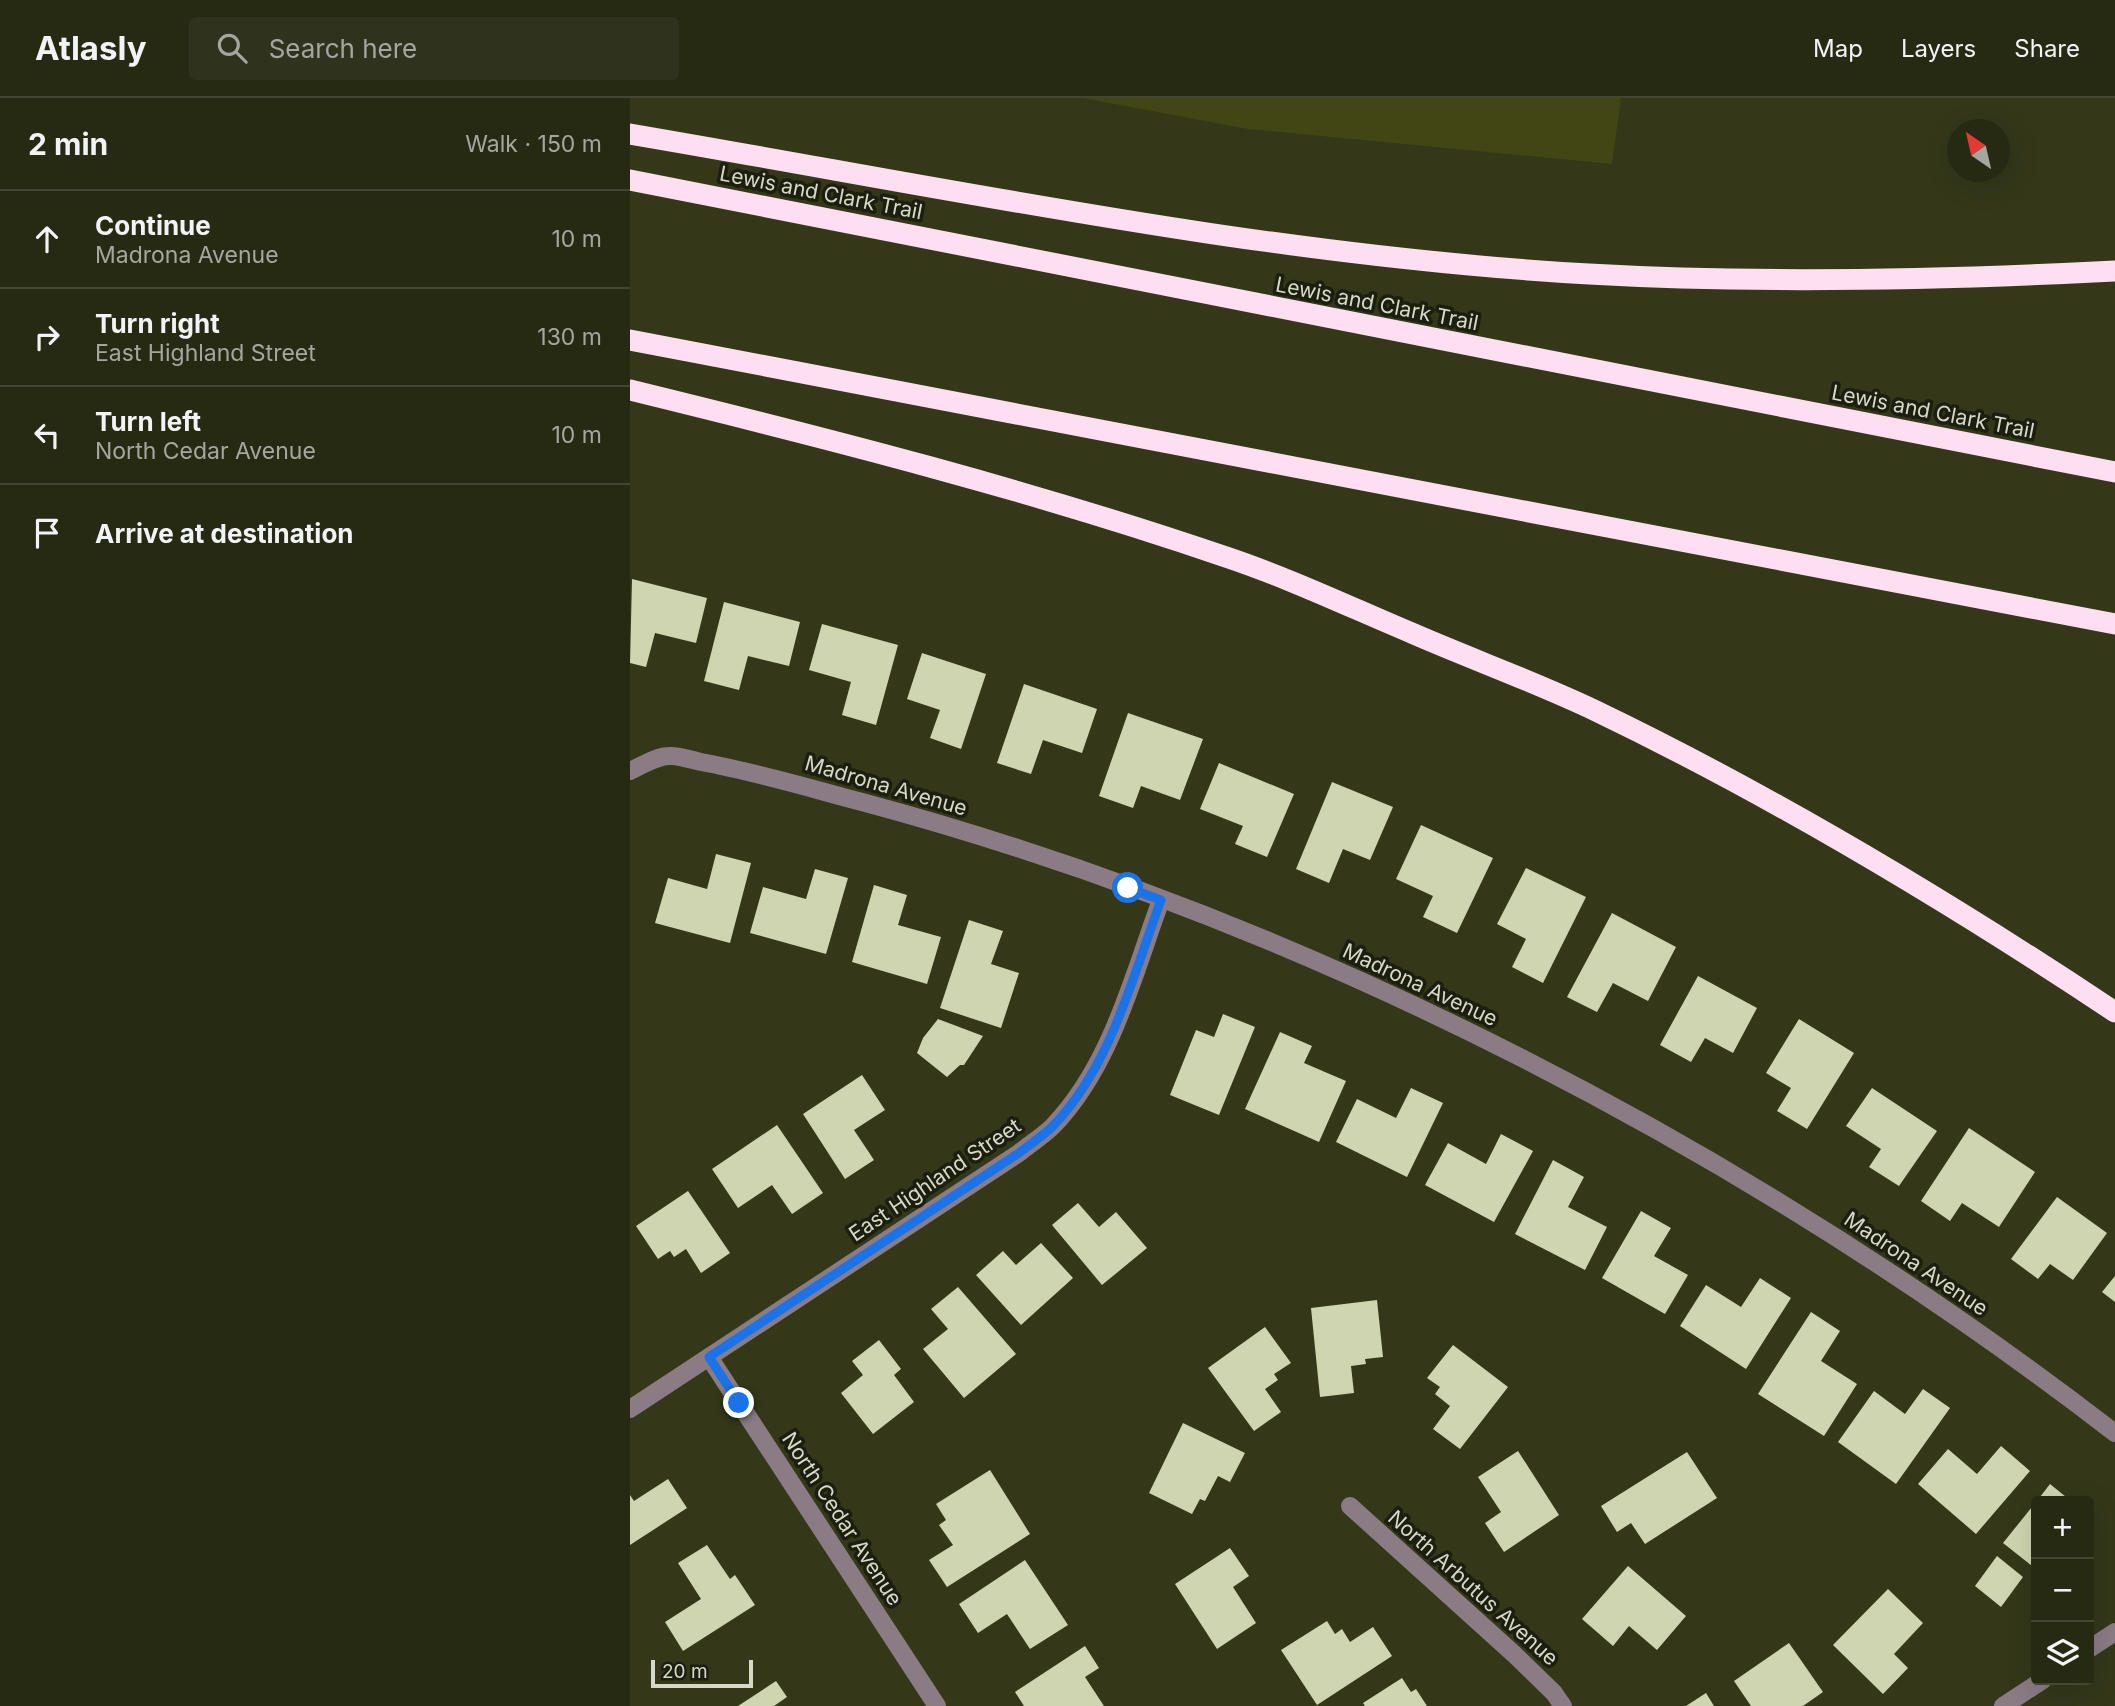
<!DOCTYPE html>
<html lang="en">
<head>
<meta charset="utf-8">
<style>
	:root { --surface:#272a13; --page:#2f321c; --text:#f1f3f6; --muted:#a4a7a0; --line:#434633 }
	body { margin:0; font-family:Inter,sans-serif; background:var(--page); color:var(--text) }
	.controls { position:absolute; right:21px; bottom:21px; display:grid; overflow:hidden; border-radius:7px; box-shadow:0 7px 28px #0002 }
	.controls button { width:63px; height:63px; display:grid; place-items:center; padding:0; border:0; border-bottom:2px solid var(--line); background:var(--surface); color:var(--text); font:35px sans-serif }
	.compass { position:absolute; left:1317px; top:21px; width:63px; height:63px; border-radius:50%; background:var(--surface); box-shadow:0 7px 28px #0002; rotate:326deg }
	.scale { position:absolute; left:21px; bottom:18px; width:102px; box-sizing:border-box; padding-left:7px; border:4px solid #d6d9c7; border-top:0; font-size:19px; line-height:24px; white-space:nowrap; color:#d6d9c7; -webkit-text-stroke:5px #1c1e10; paint-order:stroke }
	.stop { position:absolute; width:21px; height:21px; margin:-16px; border:5px solid #1a73e8; border-radius:50%; background:#fff }
	.stop.end { background:#1a73e8; border-color:#fff; box-shadow:0 2px 7px #0008 }
	.list { margin:0; padding:0; list-style:none }
	h2 { display:flex; justify-content:space-between; align-items:center; height:91px; margin:0; padding:0 28px; font-size:30px }
	h2 small { font-size:23px; font-weight:400; color:var(--muted) }
	.list li { display:grid; grid-template-columns:46px 1fr auto; gap:21px; align-items:center; box-sizing:border-box; height:98px; padding:0 28px; border-top:2px solid var(--line) }
	.list b { display:block; font-size:26px; white-space:nowrap }
	.list p { margin:0; font-size:23px; white-space:nowrap; color:var(--muted) }
	.list em { font-size:23px; font-style:normal; color:var(--muted) }
	.icon { flex:none; width:38px; height:38px; fill:none; stroke:currentColor; stroke-width:2; stroke-linecap:round; stroke-linejoin:round }
	.map { position:relative; flex:none; width:1485px; height:1608px; overflow:hidden }
	header { display:flex; align-items:center; gap:42px; box-sizing:border-box; height:98px; padding:0 35px; background:var(--surface); border-bottom:2px solid var(--line) }
	header strong { font-size:33px }
	nav { display:flex; gap:38px; margin-inline-start:auto; font-size:24px }
	.search { width:490px; height:63px; background:var(--page); display:flex; align-items:center; gap:18px; box-sizing:border-box; padding:0 24px; border-radius:7px; color:var(--muted); font-size:26px }
	main { display:flex }
	aside { flex:1; background:var(--surface) }
	.map>svg:first-child { display:block }
	.green { fill:#414614 }
	.building { fill:#cfd5b0 }
	.lines { fill:none; stroke-linecap:round; stroke-linejoin:round }
	.minor { stroke:#8a7b84; stroke-width:18 }
	.highway { stroke:#fddff1; stroke-width:21 }
	.route { stroke:#1a73e8; stroke-width:9 }
	.labels { text-anchor:middle; stroke-width:7; stroke-linejoin:round; paint-order:stroke }
	.street-label { font-size:21px; fill:#d6d9c7; stroke:#1c1e10 }
</style>
</head>
<body>
<header>
<strong>Atlasly</strong>
<div class="search"><svg class="icon" aria-label="search" viewBox="0 0 24 24"><circle cx="10" cy="10" r="6"/><path d="M15 15l6 6"/></svg>Search here</div>
<nav><a>Map</a><a>Layers</a><a>Share</a></nav>
</header>
<main>
<aside>
<h2>2 min<small>Walk · 150 m</small></h2>
<ul class="list">
<li><svg class="icon" aria-label="ahead" viewBox="0 0 24 24"><path d="M12 20V5M6 11l6-6 6 6"/></svg><div><b>Continue</b><p>Madrona Avenue</p></div><em>10 m</em></li>
<li><svg class="icon" aria-label="right" viewBox="0 0 24 24"><path d="M7 20v-9h11M14 6l5 5-5 5"/></svg><div><b>Turn right</b><p>East Highland Street</p></div><em>130 m</em></li>
<li><svg class="icon" aria-label="left" viewBox="0 0 24 24"><path d="M17 20v-9H6M10 6l-5 5 5 5"/></svg><div><b>Turn left</b><p>North Cedar Avenue</p></div><em>10 m</em></li>
<li><svg class="icon" aria-label="arrive" viewBox="0 0 24 24"><path d="M6 21V4h12l-3 4 3 4H6"/></svg><div><b>Arrive at destination</b></div></li>
</ul>
</aside>
<div class="map">
<svg width="1485" height="1608" viewBox="0 0 1485 1608">
	<rect width="100%" height="100%" fill="#343819"/>
	<!-- green -->
	<polygon class="green" points="453,0 991,0 982,66 618,31"/>
	<!-- building -->
	<g class="building">
		<polygon points="2,481 77,500 66,545 25,535 16,569 0,565"/>
		<polygon points="94,504 170,524 159,568 118,558 109,592 74,583"/>
		<polygon points="192,526 268,547 246,627 212,617 221,584 179,572"/>
		<polygon points="292,555 356,576 331,651 300,640 310,612 277,601"/>
		<polygon points="394,586 467,611 452,655 413,642 401,676 367,665"/>
		<polygon points="498,615 573,641 550,702 511,688 503,710 469,698"/>
		<polygon points="589,665 664,696 637,759 605,746 613,728 570,711"/>
		<polygon points="702,684 763,709 740,762 713,751 699,785 666,771"/>
		<polygon points="791,727 863,760 827,835 793,819 803,798 766,781"/>
		<polygon points="86,756 121,765 100,845 25,825 38,780 77,791"/>
		<polygon points="896,770 956,799 913,885 882,869 896,841 867,826"/>
		<polygon points="185,771 218,780 196,856 120,835 133,789 176,801"/>
		<polygon points="244,787 277,797 268,827 311,839 297,886 222,864"/>
		<polygon points="982,815 1046,849 1018,903 983,885 967,914 937,899"/>
		<polygon points="339,822 373,833 361,866 389,875 371,930 310,910"/>
		<polygon points="1068,878 1127,910 1103,955 1075,940 1061,964 1030,947"/>
		<polygon points="593,916 625,929 589,1017 540,997 566,932 584,939"/>
		<polygon points="308,921 353,938 334,967 330,967 317,979 287,955 293,940"/>
		<polygon points="1169,921 1224,955 1177,1031 1147,1013 1161,990 1136,975"/>
		<polygon points="650,934 682,948 674,965 716,983 689,1044 615,1011"/>
		<polygon points="232,977 255,1012 224,1032 244,1062 215,1081 173,1016"/>
		<polygon points="781,990 813,1005 777,1079 706,1044 727,1001 766,1020"/>
		<polygon points="1242,990 1307,1033 1269,1088 1239,1069 1251,1051 1216,1028"/>
		<polygon points="147,1027 193,1095 162,1116 142,1087 108,1110 82,1071"/>
		<polygon points="1339,1030 1405,1074 1369,1129 1332,1105 1320,1123 1291,1103"/>
		<polygon points="871,1036 903,1053 864,1124 795,1087 818,1045 856,1066"/>
		<polygon points="923,1062 954,1079 938,1109 977,1129 955,1172 885,1136"/>
		<polygon points="58,1093 100,1155 71,1175 56,1151 44,1159 40,1153 28,1161 6,1128"/>
		<polygon points="1427,1099 1477,1135 1443,1182 1420,1166 1408,1181 1381,1161"/>
		<polygon points="448,1105 469,1129 486,1114 517,1150 472,1187 422,1127"/>
		<polygon points="1011,1113 1041,1130 1024,1158 1058,1177 1035,1216 972,1180"/>
		<polygon points="411,1145 443,1180 391,1227 346,1177 373,1153 386,1167"/>
		<polygon points="1485,1178 1485,1204 1472,1194"/>
		<polygon points="1130,1180 1161,1200 1116,1271 1050,1228 1076,1187 1111,1209"/>
		<polygon points="328,1189 386,1256 334,1300 293,1251 318,1231 301,1211"/>
		<polygon points="747,1202 753,1259 735,1261 736,1266 721,1268 724,1295 690,1299 681,1210"/>
		<polygon points="1181,1214 1210,1233 1191,1263 1227,1286 1194,1338 1128,1296"/>
		<polygon points="635,1229 661,1265 644,1276 648,1282 635,1291 651,1314 624,1333 578,1270"/>
		<polygon points="249,1242 271,1271 264,1277 284,1304 243,1336 211,1295 233,1277 222,1263"/>
		<polygon points="823,1247 878,1289 830,1351 803,1331 820,1308 805,1296 810,1289 797,1280"/>
		<polygon points="1293,1291 1320,1310 1266,1386 1208,1344 1244,1293 1275,1316"/>
		<polygon points="553,1325 615,1355 600,1384 588,1378 575,1403 570,1401 562,1416 519,1395"/>
		<polygon points="1371,1348 1400,1373 1346,1436 1288,1386 1318,1351 1347,1376"/>
		<polygon points="888,1353 929,1417 874,1454 855,1425 871,1414 848,1379"/>
		<polygon points="1057,1354 1087,1400 1015,1446 1001,1425 987,1434 971,1408"/>
		<polygon points="360,1372 400,1436 317,1489 299,1462 323,1447 309,1427 316,1422 306,1406"/>
		<polygon points="38,1381 57,1410 0,1447 0,1397 4,1403"/>
		<polygon points="1420,1386 1441,1403 1407,1403"/>
		<polygon points="1406,1404 1406,1471 1373,1445"/>
		<polygon points="77,1447 100,1481 105,1477 125,1507 53,1553 35,1524 71,1501 48,1465"/>
		<polygon points="600,1450 619,1478 603,1489 626,1525 587,1551 545,1486"/>
		<polygon points="1367,1458 1393,1479 1371,1509 1345,1488"/>
		<polygon points="395,1462 438,1527 400,1551 377,1516 348,1535 329,1506"/>
		<polygon points="998,1468 1056,1518 1027,1552 999,1528 983,1548 952,1521"/>
		<polygon points="1258,1491 1293,1525 1264,1556 1278,1570 1253,1596 1203,1547"/>
		<polygon points="697,1523 705,1536 712,1531 720,1544 743,1529 762,1558 687,1607 651,1552"/>
		<polygon points="1159,1545 1193,1594 1173,1608 1121,1608 1104,1583"/>
		<polygon points="455,1548 469,1570 455,1579 474,1608 394,1608 385,1594"/>
		<polygon points="772,1580 781,1594 786,1591 797,1608 735,1608 733,1605"/>
		<polygon points="146,1583 157,1599 144,1608 108,1608"/>
		<polygon points="1076,1595 1084,1608 1056,1608"/>
	</g>
	<g class="lines">
		<!-- minor -->
		<g class="minor">
			<path d="M0 673C11 668 27 658 39 658 48 657 62 662 71 664 126 674 179 690 232 704 680 824 1119 1053 1485 1335"/>
			<polyline points="79,1259 307,1608"/>
			<path d="M0 1311 389 1055C400 1046 413 1038 423 1028 481 968 503 878 531 802"/>
			<polyline points="720,1408 885,1557 924,1595 933,1608"/>
			<polyline points="1459,1551 1485,1534"/>
			<polyline points="1373,1608 1413,1582"/>
		</g>
		<!-- highway -->
		<g class="highway">
			<path d="M0 36C318 90 637 158 959 176 1134 186 1310 182 1485 173"/>
			<polyline points="0,82 1485,374"/>
			<polyline points="0,242 1485,526"/>
			<path d="M0 292C200 341 400 392 596 459 659 480 722 510 784 536 844 562 905 584 964 612 1145 699 1318 803 1485 914"/>
		</g>
	</g>
	<g class="lines">
		<!-- route -->
		<path class="route" d="M109 1305 79 1259 389 1055C400 1046 413 1038 423 1028 481 968 503 878 531 802L498 790"/>
	</g>
	<g class="labels">
		<!-- street labels -->
		<g class="street-label">
			<text transform="translate(191 95) rotate(11)" y="7">Lewis and Clark Trail</text>
			<text transform="translate(747 206) rotate(11)" y="7">Lewis and Clark Trail</text>
			<text transform="translate(1303 314) rotate(11)" y="7">Lewis and Clark Trail</text>
			<text transform="translate(256 688) rotate(16)" y="7">Madrona Avenue</text>
			<text transform="translate(790 887) rotate(25)" y="7">Madrona Avenue</text>
			<text transform="translate(305 1082) rotate(-34)" y="7">East Highland Street</text>
			<text transform="translate(1286 1166) rotate(34)" y="7">Madrona Avenue</text>
			<text transform="translate(212 1421) rotate(57)" y="7">North Cedar Avenue</text>
			<text transform="translate(843 1490) rotate(42)" y="7">North Arbutus Avenue</text>
		</g>
	</g>
</svg>
<div class="controls">
<button>+</button>
<button>−</button>
<button><svg class="icon" aria-label="layers" viewBox="0 0 24 24"><path d="M12 4l9 5-9 5-9-5zM3 14l9 5 9-5"/></svg></button>
</div>
<svg class="compass" viewBox="-18 -18 36 36"><path d="M0-13l5 13h-10z" fill="#e53935"/><path d="M0 13l5-13h-10z" fill="#a4a7a0"/></svg>
<div class="scale">20 m</div>
<div class="stop" style="left:498px;top:790px"></div>
<div class="stop end" style="left:109px;top:1305px"></div>
</div>
</main>
</body>
</html>
